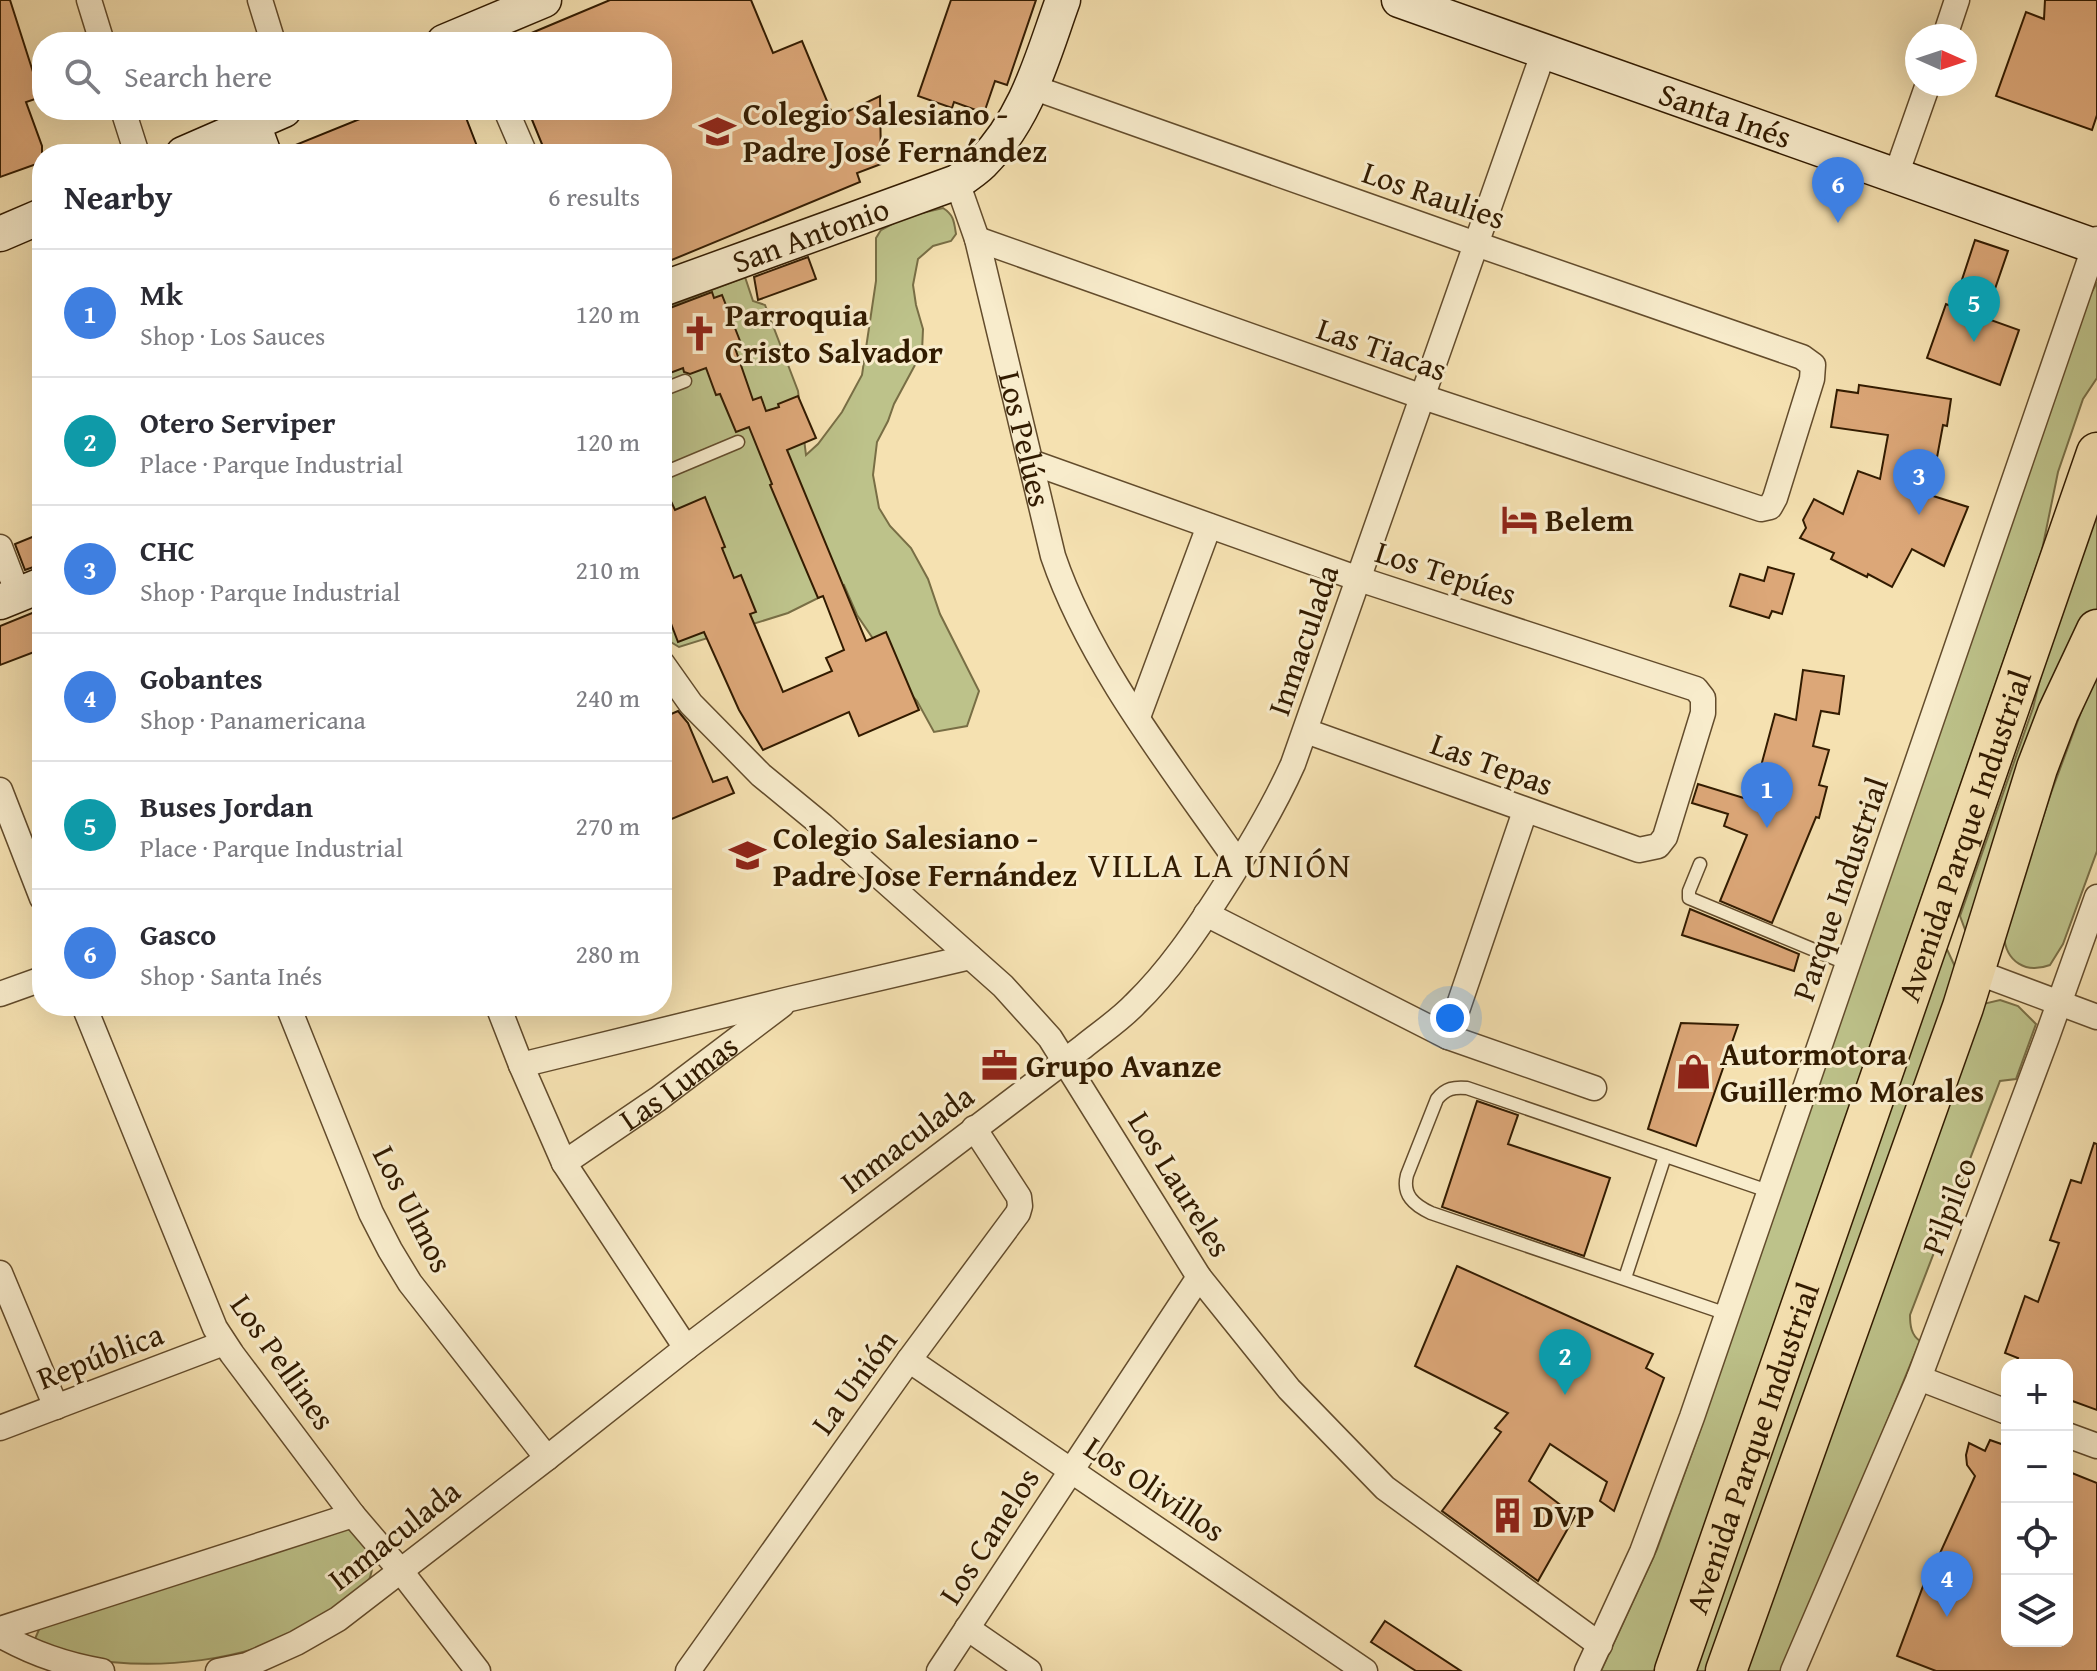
<!DOCTYPE html>
<html lang="en">
<head>
<meta charset="utf-8">
<style>
	:root { --surface:#fff; --page:#f7f7f7; --text:#2b2b33; --muted:#7c7c81; --line:#e1e1e2; --accent:#db2777 }
	body { margin:0; font-family:"Gentium Book Plus",serif; background:var(--page); color:var(--text) }
	.controls { position:absolute; right:24px; bottom:24px; display:grid; overflow:hidden; border-radius:16px; box-shadow:0 8px 32px #0002 }
	.controls button { width:72px; height:72px; display:grid; place-items:center; padding:0; border:0; border-bottom:2px solid var(--line); background:var(--surface); color:var(--text); font:40px sans-serif }
	.compass { position:absolute; left:1905px; top:24px; width:72px; height:72px; border-radius:50%; background:var(--surface); box-shadow:0 8px 32px #0002; rotate:93deg }
	.you { position:absolute; left:1450px; top:1018px; width:28px; height:28px; margin:-20px; border:6px solid #fff; border-radius:50%; background:#1a73e8; box-shadow:0 0 0 12px #1a73e833 }
	.badge { display:grid; place-items:center; width:52px; height:52px; border-radius:50%; background:var(--accent); color:#fff; font-size:26px; font-weight:700 }
	.pin { position:absolute; translate:-50% -66px; filter:drop-shadow(0 2px 4px #0008) }
	.pin::after { content:''; position:absolute; top:42px; width:28px; height:24px; background:inherit; clip-path:polygon(0 0,100% 0,50% 100%) }
	.list { margin:0; padding:0; list-style:none }
	h2 { display:flex; justify-content:space-between; align-items:center; height:104px; margin:0; padding:0 32px; font-size:34px }
	h2 small { font-size:26px; font-weight:400; color:var(--muted) }
	.list li { display:grid; grid-template-columns:52px 1fr auto; gap:24px; align-items:center; box-sizing:border-box; height:128px; padding:0 32px; border-top:2px solid var(--line) }
	.list b { display:block; font-size:30px; white-space:nowrap }
	.list p { margin:0; font-size:26px; white-space:nowrap; color:var(--muted) }
	.list em { font-size:26px; font-style:normal; color:var(--muted) }
	.icon { flex:none; width:44px; height:44px; fill:none; stroke:currentColor; stroke-width:2; stroke-linecap:round; stroke-linejoin:round }
	.map { position:relative; flex:none; width:2097px; height:1671px; overflow:hidden }
	.search { position:absolute; background:var(--surface); box-shadow:0 8px 32px #0002; left:32px; top:32px; width:640px; height:88px; display:flex; align-items:center; gap:20px; box-sizing:border-box; padding:0 28px; border-radius:32px; color:var(--muted); font-size:30px }
	.panel { position:absolute; background:var(--surface); box-shadow:0 8px 32px #0002; left:32px; top:144px; width:640px; height:872px; border-radius:32px }
	.map>svg:first-child { display:block }
	.green { fill:#bdc28a; stroke:#786e45; stroke-width:2 }
	.building { fill:#dca778; stroke:#321b00; stroke-width:2 }
	.lines { fill:none; stroke-linecap:round; stroke-linejoin:round }
	.service-casing { stroke:#634c2c; stroke-width:15 }
	.minor-casing { stroke:#634c2c; stroke-width:27 }
	.secondary-casing { stroke:#321b00; stroke-width:37 }
	.trunk-casing { stroke:#321b00; stroke-width:43 }
	.service { stroke:#f8eccc; stroke-width:12 }
	.minor { stroke:#f8eccc; stroke-width:24 }
	.secondary { stroke:#f8eccc; stroke-width:34 }
	.trunk { stroke:#f5e1b1; stroke-width:40 }
	.labels { text-anchor:middle; stroke-width:6; stroke-linejoin:round; paint-order:stroke }
	.poi-label { font-size:32px; font-weight:bold; fill:#321b00; stroke:#f8eccc; text-anchor:start }
	.street-label { font-size:32px; fill:#321b00; stroke:#f8eccc }
	.neighbourhood-label { font-size:34px; letter-spacing:2px; fill:#321b00; stroke:#f8eccc }
</style>
</head>
<body>
<div class="map">
<svg width="2097" height="1671" viewBox="0 0 2097 1671">
	<rect width="100%" height="100%" fill="#f5e1b1"/>
	<filter id="stains"><feTurbulence type="fractalNoise" baseFrequency=".0025" numOctaves="4"/><feColorMatrix values="0 0 0 0 .2 0 0 0 0 .09 0 0 0 0 .02 0 0 0 .5 -.17"/></filter>
	<radialGradient id="worn" r=".72"><stop offset=".6" stop-color="#630" stop-opacity="0"/><stop offset="1" stop-color="#630" stop-opacity=".3"/></radialGradient>
	<!-- green -->
	<g class="green">
		<path d="M943 208C954 215 954 222 956 234L951 241 933 246 918 259 913 285 916 305 923 329 922 352 894 404 888 421 877 442 873 475 879 508 890 526 911 548 928 579 940 614 979 691 967 726 934 732 917 701 894 676 880 649 857 615 844 585 788 613 679 647 666 639 662 627V309L745 277 753 301 765 305 798 391 806 455 818 444 842 412 862 375 876 281V238L881 230 905 217Z"/>
		<polygon points="2097,282 2097,378 2083,399 2058,472 2042,550 1654,1671 1601,1671 1657,1549 1696,1442 2087,301"/>
		<polygon points="2097,505 2097,610 2078,646 1967,935 1960,916 2033,708 2046,655"/>
		<path d="M2097 669V851L2063 944 2050 965C2026 974 2006 962 2004 936L2051 793Z"/>
		<polygon points="1945,945 1957,971 1713,1671 1689,1671"/>
		<path d="M2000 1000 2018 1006 2036 1024 2016 1079 2000 1081 1910 1315C1910 1325 1911 1335 1920 1341L1840 1537 1782 1671H1737L1983 1004Z"/>
		<path d="M350 1529C365 1547 379 1555 369 1580 352 1594 335 1609 316 1621 250 1663 155 1671 80 1658 65 1653 50 1645 35 1639L40 1627 339 1530Z"/>
	</g>
	<!-- building -->
	<g class="building">
		<polygon points="0,0 10,0 41,97 26,102 42,146 42,162 0,177"/>
		<polygon points="610,0 751,0 773,53 802,41 834,118 880,96 881,164 857,173 860,182 662,264 662,154 546,154 528,110 662,110 662,42 510,42"/>
		<polygon points="951,0 1036,0 1007,85 995,81 984,113 954,102 952,108 918,96"/>
		<polygon points="2045,0 2097,0 2097,115 2092,130 1996,96 2026,12 2044,19"/>
		<polygon points="382,110 463,110 480,154 284,154 283,150"/>
		<polygon points="1975,240 2008,251 1985,318 2019,330 2000,385 1927,358 1946,304 1953,307"/>
		<polygon points="808,257 816,279 758,300 754,277"/>
		<polygon points="712,292 714,298 722,295 742,346 735,348 753,400 761,397 766,411 779,407 778,404 798,396 816,438 787,450 866,641 886,632 919,710 859,736 849,712 763,750 739,710 704,632 678,642 670,621 662,624 662,482 675,510 705,497 725,547 722,548 734,578 741,575 756,612 750,614 783,692 832,671 826,658 844,650 823,596 818,598 770,485 772,484 749,427 736,432 720,394 716,395 706,368 690,374 684,372 683,368 662,376 662,311"/>
		<polygon points="1859,385 1951,399 1947,426 1943,425 1930,495 1968,507 1944,566 1912,549 1892,587 1868,574 1867,577 1831,559 1834,553 1800,538 1806,528 1803,520 1814,499 1843,514 1858,471 1880,479 1888,435 1831,427 1837,390 1858,393"/>
		<polygon points="42,533 42,564 25,570 15,544"/>
		<polygon points="1768,567 1794,574 1782,614 1772,611 1769,618 1730,606 1740,574 1764,581"/>
		<polygon points="42,609 42,649 0,665 0,626"/>
		<polygon points="1803,670 1844,676 1839,714 1821,711 1813,746 1829,750 1819,785 1827,787 1819,818 1816,817 1772,923 1720,901 1747,835 1724,826 1728,814 1692,803 1698,784 1747,799 1752,780 1757,781 1775,714 1796,720"/>
		<polygon points="678,711 688,723 713,782 727,777 734,793 662,823 662,718"/>
		<polygon points="1690,909 1799,954 1794,971 1682,935"/>
		<polygon points="1681,1023 1738,1025 1696,1146 1648,1129"/>
		<polygon points="1477,1101 1518,1115 1508,1144 1610,1178 1584,1256 1442,1207"/>
		<polygon points="2094,1143 2097,1144 2097,1410 2067,1399 2067,1365 2015,1365 2018,1358 2005,1353 2025,1296 2038,1302 2059,1243 2050,1240 2071,1180 2081,1183"/>
		<polygon points="1457,1266 1653,1354 1646,1368 1664,1378 1614,1511 1600,1501 1607,1482 1550,1444 1529,1481 1575,1516 1538,1581 1442,1511 1501,1432 1495,1428 1508,1413 1415,1366"/>
		<polygon points="1990,1440 2007,1446 2007,1641 2067,1641 2067,1471 2097,1483 2097,1671 1936,1671 1897,1656 1925,1581 1927,1582 1975,1476 1967,1465 1966,1455 1969,1443 1985,1451"/>
		<polygon points="1385,1621 1461,1671 1416,1671 1371,1642"/>
	</g>
	<g class="lines">
		<defs>
			<g id="service">
				<polyline points="662,390 685,381"/>
				<polyline points="662,469 664,473 738,442"/>
				<polyline points="1700,864 1689,891 1689,898 1848,964"/>
				<polyline points="1625,1278 1665,1156"/>
				<path d="M1727 1314 1431 1213C1414 1205 1402 1195 1407 1175L1437 1099C1446 1088 1454 1087 1467 1088L1768 1191"/>
			</g>
			<g id="minor">
				<polyline points="89,0 102,42"/>
				<polyline points="260,0 273,42"/>
				<polyline points="1945,36 1957,0"/>
				<polyline points="123,110 137,154"/>
				<polyline points="506,110 525,154"/>
				<polyline points="1896,175 1928,84"/>
				<path id="s1" d="M957 182 977 239 1053 556C1090 665 1173 769 1239 864"/>
				<polyline points="977,239 1423,397 1761,509 1770,507 1775,498 1812,379 1813,365 1802,357 1476,244 1032,87"/>
				<polyline points="1031,462 1359,579 1696,689 1703,698 1703,713 1665,837 1658,846 1639,850 1306,731"/>
				<polyline points="0,547 18,594"/>
				<polyline points="662,663 691,704 761,775 823,826 1003,986 1050,1038 1199,1277 1289,1389 1385,1488 1600,1645"/>
				<polyline points="1138,717 1209,526"/>
				<polyline points="0,790 42,898"/>
				<polyline points="1206,914 1448,1037 1594,1088"/>
				<polyline points="1974,971 2097,1017"/>
				<polyline points="0,994 42,979"/>
				<polyline points="84,1006 215,1328 232,1354 353,1515 400,1570 478,1671"/>
				<polyline points="288,1006 371,1213 390,1250 410,1283 547,1458"/>
				<polyline points="498,1006 521,1065 564,1163 686,1348"/>
				<polyline points="1448,1037 1525,811"/>
				<polyline points="521,1065 790,999 970,957"/>
				<path id="s2" d="M564 1163 658 1099 782 1005"/>
				<polyline points="0,1273 56,1407"/>
				<polyline points="909,1360 1365,1671"/>
				<polyline points="1919,1378 2007,1412"/>
				<polyline points="0,1428 224,1343"/>
				<polyline points="2067,1435 2097,1446"/>
				<polyline points="967,1628 1029,1671"/>
				<polyline points="0,1629 353,1515"/>
				<path d="M0 1635C32 1653 66 1665 102 1671"/>
				<path d="M218 1671 247 1665 296 1643 338 1619 547 1458 686 1348 1083 1047C1100 1033 1120 1020 1135 1004 1169 971 1196 931 1221 892 1248 850 1273 809 1293 764L1544 51"/>
				<polyline points="688,1671 909,1360 1018,1213 1020,1206 1019,1197 974,1128"/>
				<polyline points="939,1671 1199,1277"/>
				<polyline points="1587,1671 1642,1552 1692,1417 2097,239"/>
				<polyline points="1793,1671 1919,1378 2047,1037 2097,897"/>
			</g>
			<g id="secondary">
				<path id="s3" d="M1399 0 2097 247"/>
				<polyline points="444,42 544,0"/>
				<polyline points="253,124 264,154"/>
				<polyline points="183,154 284,110"/>
				<polyline points="0,234 42,216"/>
				<path id="s4" d="M662 289 957 182C966 176 975 170 982 163 1027 118 1042 58 1063 0"/>
				<polyline points="0,602 42,585"/>
			</g>
			<g id="trunk">
				<path id="s5" d="M1675 1671 2097 453"/>
				<polyline points="1726,1671 1963,1007 2037,768 2058,713 2097,630"/>
			</g>
		</defs>
		<!-- service casing -->
		<use href="#service" class="service-casing"/>
		<!-- minor casing -->
		<use href="#minor" class="minor-casing"/>
		<!-- secondary casing -->
		<use href="#secondary" class="secondary-casing"/>
		<!-- trunk casing -->
		<use href="#trunk" class="trunk-casing"/>
		<!-- service -->
		<use href="#service" class="service"/>
		<!-- minor -->
		<use href="#minor" class="minor"/>
		<!-- secondary -->
		<use href="#secondary" class="secondary"/>
		<!-- trunk -->
		<use href="#trunk" class="trunk"/>
	</g>
	<!-- icons -->
	<defs>
		<symbol id="school-bare" viewBox="-9 -9 18 18"><path d="M0-5L7-2L0 1L-7-2ZM-4 1L0 2.5L4 1V4Q0 6-4 4Z" fill="#8f2418" stroke="#f8eccc" stroke-width="2.5" paint-order="stroke"/></symbol>
		<symbol id="church-bare" viewBox="-9 -9 18 18"><path d="M-1.2-6h2.4v3.5h3.3v2.4h-3.3V6h-2.4V-.1h-3.3v-2.4h3.3Z" fill="#8f2418" stroke="#f8eccc" stroke-width="2.5" paint-order="stroke"/></symbol>
		<symbol id="hotel-bare" viewBox="-9 -9 18 18"><path d="M-6-4.5h1.5V1H6V5H4.5V3h-9V5H-6ZM-4 0a1.8 1.8 0 1 1 3.6 0ZM.5 0V-2.5h3Q6-2.5 6 0Z" fill="#8f2418" stroke="#f8eccc" stroke-width="2.5" paint-order="stroke"/></symbol>
		<symbol id="office-bare" viewBox="-9 -9 18 18"><path d="M-6-3h4V-5.5h4V-3h4V5H-6ZM-1-4.5V-3h2v-1.5ZM-6 0V1H6V0Z" fill="#8f2418" stroke="#f8eccc" stroke-width="2.5" paint-order="stroke"/></symbol>
		<symbol id="shop-bare" viewBox="-9 -9 18 18"><path d="M-5-2.5h2.3a2.7 3.5 0 0 1 5.4 0H5L5.5 6h-11ZM-1.5-2.5h3a1.5 2.3 0 0 0-3 0Z" fill="#8f2418" stroke="#f8eccc" stroke-width="2.5" paint-order="stroke"/></symbol>
		<symbol id="building-bare" viewBox="-9 -9 18 18"><path d="M-4-6H4V6H1V3H-1V6H-4ZM-2.5-4.3h1.7v1.8h-1.7ZM.8-4.3h1.7v1.8H.8ZM-2.5-1h1.7V.8h-1.7ZM.8-1h1.7V.8H.8Z" fill="#8f2418" stroke="#f8eccc" stroke-width="2.5" paint-order="stroke"/></symbol>
	</defs>
	<g fill-rule="evenodd">
		<use href="#school-bare" x="692" y="106" width="51" height="51"/>
		<use href="#church-bare" x="674" y="308" width="51" height="51"/>
		<use href="#hotel-bare" x="1494" y="494" width="51" height="51"/>
		<use href="#school-bare" x="722" y="830" width="51" height="51"/>
		<use href="#office-bare" x="974" y="1040" width="51" height="51"/>
		<use href="#shop-bare" x="1668" y="1046" width="51" height="51"/>
		<use href="#building-bare" x="1482" y="1490" width="51" height="51"/>
	</g>
	<g class="labels">
		<!-- poi labels -->
		<g class="poi-label">
			<text x="743" y="125">Colegio Salesiano -<tspan x="743" dy="37">Padre José Fernández</tspan></text>
			<text x="725" y="326">Parroquia<tspan x="725" dy="37">Cristo Salvador</tspan></text>
			<text x="1545" y="531">Belem</text>
			<text x="773" y="849">Colegio Salesiano -<tspan x="773" dy="37">Padre Jose Fernández</tspan></text>
			<text x="1720" y="1065">Autormotora<tspan x="1720" dy="37">Guillermo Morales</tspan></text>
			<text x="1026" y="1077">Grupo Avanze</text>
			<text x="1533" y="1527">DVP</text>
		</g>
		<!-- street labels -->
		<g class="street-label">
			<text dy="11" stroke="none"><textPath href="#s3" startOffset="346">Santa Inés</textPath></text>
			<text transform="translate(1434 195) rotate(19)" y="11">Los Raulies</text>
			<text dy="11" stroke="none"><textPath href="#s4" startOffset="158">San Antonio</textPath></text>
			<text transform="translate(1382 349) rotate(19)" y="11">Las Tiacas</text>
			<text dy="11" stroke="none"><textPath href="#s1" startOffset="266">Los Pelúes</textPath></text>
			<text transform="translate(1446 573) rotate(18)" y="11">Los Tepúes</text>
			<text transform="translate(1303 640) rotate(-71)" y="11">Inmaculada</text>
			<text transform="translate(1492 764) rotate(20)" y="11">Las Tepas</text>
			<text dy="11" stroke="none"><textPath href="#s5" startOffset="884">Avenida Parque Industrial</textPath></text>
			<text transform="translate(1840 889) rotate(-71)" y="11">Parque Industrial</text>
			<text dy="11" stroke="none"><textPath href="#s2" startOffset="140">Las Lumas</textPath></text>
			<text transform="translate(907 1139) rotate(-37)" y="11">Inmaculada</text>
			<text transform="translate(1180 1184) rotate(58)" y="11">Los Laureles</text>
			<text transform="translate(1949 1206) rotate(-69)" y="11">Pilpilco</text>
			<text transform="translate(413 1209) rotate(63)" y="11">Los Ulmos</text>
			<text transform="translate(100 1356) rotate(-21)" y="11">República</text>
			<text transform="translate(283 1362) rotate(55)" y="11">Los Pellines</text>
			<text transform="translate(854 1382) rotate(-54)" y="11">La Unión</text>
			<text dy="11" stroke="none"><textPath href="#s5" startOffset="236">Avenida Parque Industrial</textPath></text>
			<text transform="translate(1155 1489) rotate(34)" y="11">Los Olivillos</text>
			<text transform="translate(394 1535) rotate(-38)" y="11">Inmaculada</text>
			<text transform="translate(989 1536) rotate(-57)" y="11">Los Canelos</text>
		</g>
		<!-- neighbourhood labels -->
		<g class="neighbourhood-label">
			<text x="1220" y="877">VILLA LA UNIÓN</text>
		</g>
	</g>
	<rect width="100%" height="100%" filter="url(#stains)"/>
	<rect width="100%" height="100%" fill="url(#worn)"/>
</svg>
<div class="controls">
<button>+</button>
<button>−</button>
<button><svg class="icon" aria-label="locate" viewBox="0 0 24 24"><circle cx="12" cy="12" r="6"/><path d="M12 2v4M12 18v4M2 12h4M18 12h4"/></svg></button>
<button><svg class="icon" aria-label="layers" viewBox="0 0 24 24"><path d="M12 4l9 5-9 5-9-5zM3 14l9 5 9-5"/></svg></button>
</div>
<svg class="compass" viewBox="-18 -18 36 36"><path d="M0-13l5 13h-10z" fill="#e53935"/><path d="M0 13l5-13h-10z" fill="#7c7c81"/></svg>
<div class="you"></div>
<div class="pin badge" style="left:1767px;top:828px;background:#3f7fe0">1</div>
<div class="pin badge" style="left:1565px;top:1395px;background:#0f9aa8">2</div>
<div class="pin badge" style="left:1919px;top:515px;background:#3f7fe0">3</div>
<div class="pin badge" style="left:1947px;top:1617px;background:#3f7fe0">4</div>
<div class="pin badge" style="left:1974px;top:342px;background:#0f9aa8">5</div>
<div class="pin badge" style="left:1838px;top:223px;background:#3f7fe0">6</div>
<div class="search"><svg class="icon" aria-label="search" viewBox="0 0 24 24"><circle cx="10" cy="10" r="6"/><path d="M15 15l6 6"/></svg>Search here</div>
<section class="panel">
<h2>Nearby<small>6 results</small></h2>
<ul class="list">
<li><span class="badge" style="background:#3f7fe0">1</span><div><b>Mk</b><p>Shop · Los Sauces</p></div><em>120 m</em></li>
<li><span class="badge" style="background:#0f9aa8">2</span><div><b>Otero Serviper</b><p>Place · Parque Industrial</p></div><em>120 m</em></li>
<li><span class="badge" style="background:#3f7fe0">3</span><div><b>CHC</b><p>Shop · Parque Industrial</p></div><em>210 m</em></li>
<li><span class="badge" style="background:#3f7fe0">4</span><div><b>Gobantes</b><p>Shop · Panamericana</p></div><em>240 m</em></li>
<li><span class="badge" style="background:#0f9aa8">5</span><div><b>Buses Jordan</b><p>Place · Parque Industrial</p></div><em>270 m</em></li>
<li><span class="badge" style="background:#3f7fe0">6</span><div><b>Gasco</b><p>Shop · Santa Inés</p></div><em>280 m</em></li>
</ul>
</section>
</div>
</body>
</html>
